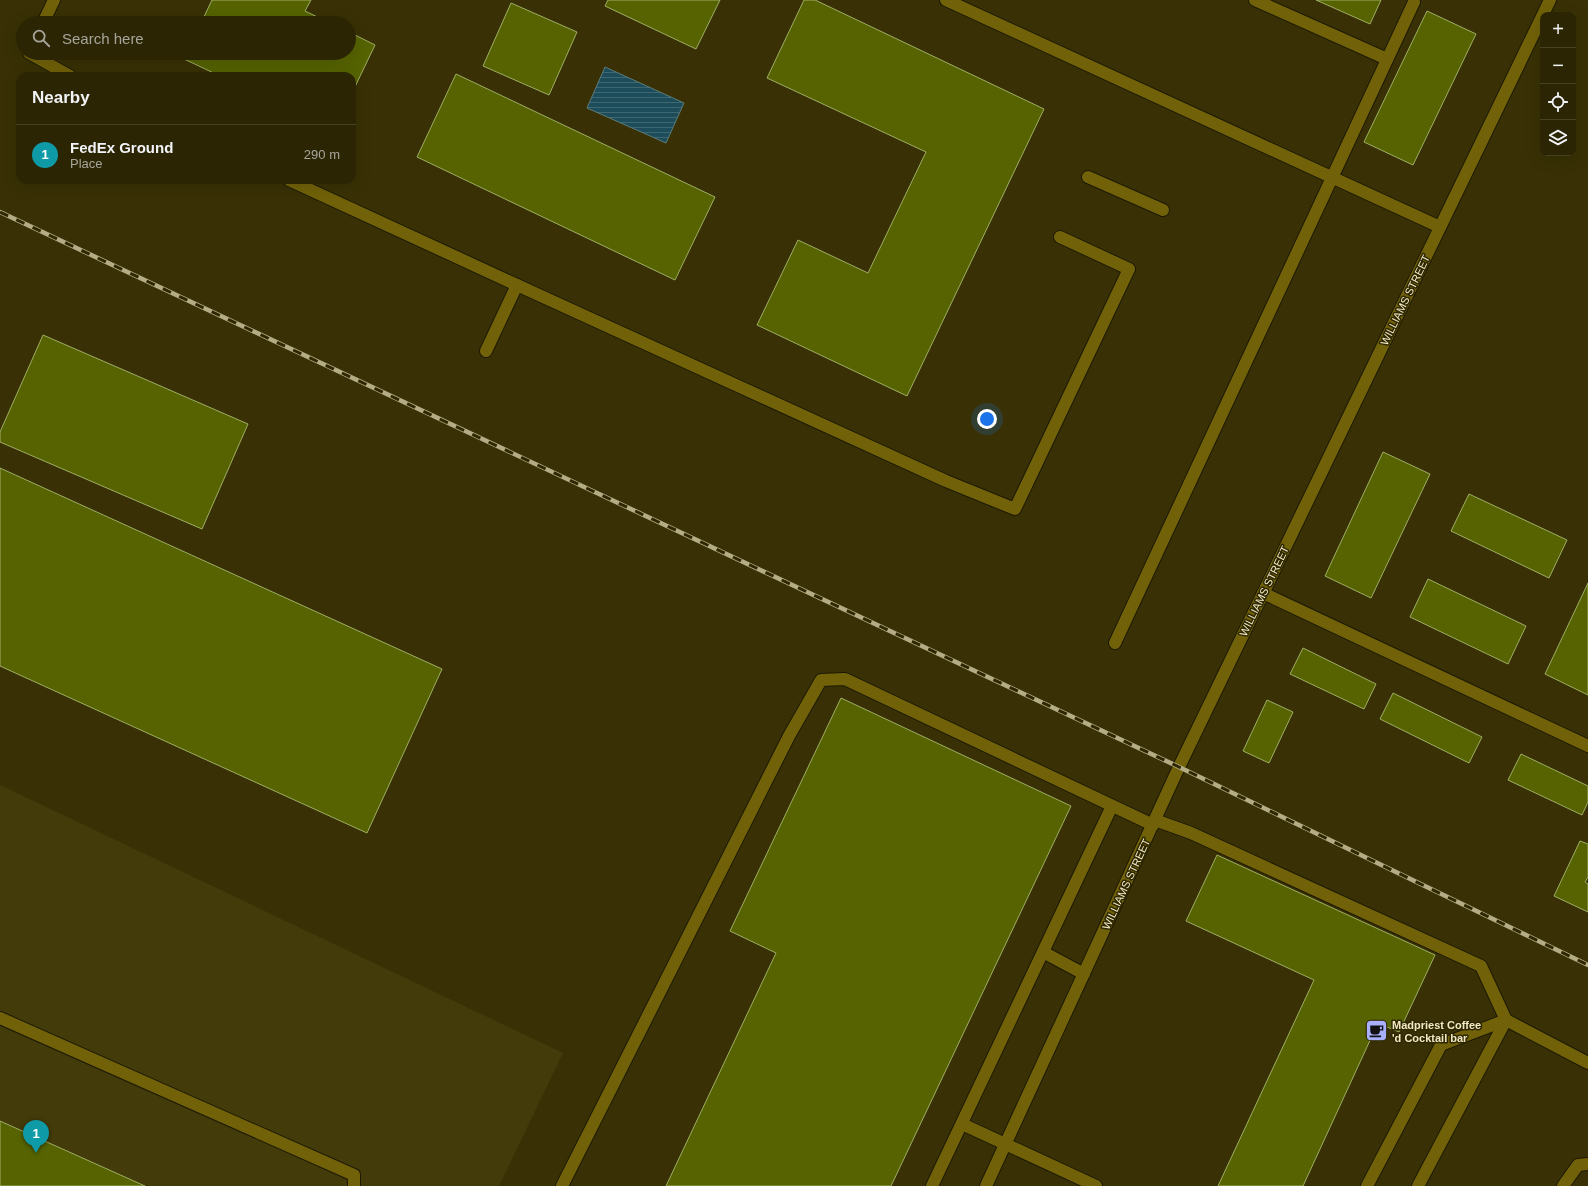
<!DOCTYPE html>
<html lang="en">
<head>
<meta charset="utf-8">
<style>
	:root { --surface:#2b2504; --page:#373113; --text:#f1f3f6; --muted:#a6a59a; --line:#474226; --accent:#1a73e8 }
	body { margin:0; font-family:Helvetica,sans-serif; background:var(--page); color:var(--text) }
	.controls { position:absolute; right:12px; top:12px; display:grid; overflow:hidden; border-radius:8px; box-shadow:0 4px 16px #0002 }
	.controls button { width:36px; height:36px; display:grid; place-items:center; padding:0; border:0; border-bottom:1px solid var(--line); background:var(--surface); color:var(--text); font:20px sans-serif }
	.you { position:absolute; left:987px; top:419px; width:14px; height:14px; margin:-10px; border:3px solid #fff; border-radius:50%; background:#1a73e8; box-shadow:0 0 0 6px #1a73e833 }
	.badge { display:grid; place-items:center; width:26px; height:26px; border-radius:50%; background:var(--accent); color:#fff; font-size:13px; font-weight:700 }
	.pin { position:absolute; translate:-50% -33px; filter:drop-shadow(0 1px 2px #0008) }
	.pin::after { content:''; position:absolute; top:21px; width:14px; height:12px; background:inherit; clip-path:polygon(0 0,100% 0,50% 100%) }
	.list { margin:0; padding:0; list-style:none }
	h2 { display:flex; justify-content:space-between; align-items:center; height:52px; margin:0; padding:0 16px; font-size:17px }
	h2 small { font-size:13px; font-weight:400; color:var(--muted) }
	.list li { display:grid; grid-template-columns:26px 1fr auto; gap:12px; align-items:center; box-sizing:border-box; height:60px; padding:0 16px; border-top:1px solid var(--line) }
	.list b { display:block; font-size:15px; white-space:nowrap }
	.list p { margin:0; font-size:13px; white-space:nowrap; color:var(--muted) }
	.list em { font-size:13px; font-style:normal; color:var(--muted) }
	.icon { flex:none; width:22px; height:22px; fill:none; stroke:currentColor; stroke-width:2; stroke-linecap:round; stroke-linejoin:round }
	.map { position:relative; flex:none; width:1588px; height:1186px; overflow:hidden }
	.search { position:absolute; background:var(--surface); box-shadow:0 4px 16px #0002; left:16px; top:16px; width:340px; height:44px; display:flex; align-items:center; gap:10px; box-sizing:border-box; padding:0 14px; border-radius:22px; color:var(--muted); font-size:15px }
	.panel { position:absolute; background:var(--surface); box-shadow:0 4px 16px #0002; left:16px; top:72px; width:340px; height:112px; border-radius:12px }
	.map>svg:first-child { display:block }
	.built { fill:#433b0a }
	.water { fill:url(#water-rules); stroke:#5c7c7a }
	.building { fill:#566300; stroke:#9eae64 }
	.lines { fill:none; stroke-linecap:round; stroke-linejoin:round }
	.minor-casing { stroke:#1d1902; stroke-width:14 }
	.minor { stroke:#716209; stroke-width:12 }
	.rail-casing { stroke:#b4ac85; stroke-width:4.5 }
	.rail { stroke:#2e2700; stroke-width:3; stroke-dasharray:9; stroke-linecap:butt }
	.labels { text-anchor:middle; stroke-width:3; stroke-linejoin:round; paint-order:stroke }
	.street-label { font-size:11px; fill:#f0e9c4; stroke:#2e2700 }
	.poi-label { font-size:11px; font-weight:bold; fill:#f0e9c4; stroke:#2e2700; text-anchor:start }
</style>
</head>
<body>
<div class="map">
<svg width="1588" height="1186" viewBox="0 0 1588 1186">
	<defs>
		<pattern id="water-rules" width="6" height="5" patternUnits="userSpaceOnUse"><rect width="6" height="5" fill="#1d4d5a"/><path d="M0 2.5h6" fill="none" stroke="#3e6770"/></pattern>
	</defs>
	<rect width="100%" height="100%" fill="#393105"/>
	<!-- built -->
	<polygon class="built" points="0,785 563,1053 499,1186 0,1186"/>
	<!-- water -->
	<polygon class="water" points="605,67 684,103 666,143 587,108"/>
	<!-- building -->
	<g class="building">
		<polygon points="212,0 311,0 305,11 330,23 201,23"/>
		<polygon points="608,0 720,0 696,49 605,6"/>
		<polygon points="804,0 815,0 1044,109 907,396 757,325 798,240 868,273 926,152 767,78"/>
		<polygon points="1316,0 1381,0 1370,24"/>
		<polygon points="511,3 577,32 549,95 483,66"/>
		<polygon points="1427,11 1476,34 1413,165 1364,142"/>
		<polygon points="349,32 375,45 352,93 352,76 220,76 184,59 187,53 349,53"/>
		<polygon points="456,74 715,197 675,280 417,157"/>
		<polygon points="43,335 248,424 202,529 0,442 0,432"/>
		<polygon points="1383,452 1430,474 1371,598 1325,576"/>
		<polygon points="0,468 442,669 367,833 0,666"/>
		<polygon points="1469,494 1567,540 1549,578 1451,531"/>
		<polygon points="1428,579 1526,626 1508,664 1410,617"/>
		<polygon points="1588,583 1588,695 1545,674"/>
		<polygon points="1303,648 1376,684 1364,709 1290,674"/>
		<polygon points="1393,693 1482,737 1469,763 1380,719"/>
		<polygon points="841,698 1071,806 891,1186 666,1186 776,953 730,931"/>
		<polygon points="1267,700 1293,712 1269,763 1243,751"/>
		<polygon points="1521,754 1588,786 1588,802 1582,815 1508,780"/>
		<polygon points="1580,841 1588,844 1588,877 1585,882 1588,884 1588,912 1554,896"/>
		<polygon points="1217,855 1435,955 1399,1032 1378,1023 1303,1186 1218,1186 1314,980 1186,921"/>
		<polygon points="0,1121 145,1186 0,1186"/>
	</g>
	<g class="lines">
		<defs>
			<g id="minor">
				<polyline points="946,0 1440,227"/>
				<polyline points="1255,0 1387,59"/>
				<polyline points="43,23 54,0"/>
				<polyline points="29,53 70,76"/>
				<polyline points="1088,177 1163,210"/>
				<polyline points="289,180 517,285 486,351"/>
				<polyline points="517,285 946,481 1015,509 1129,269 1060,237"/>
				<polyline points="1263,593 1588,746"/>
				<polyline points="1115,643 1414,2"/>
				<polyline points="1155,820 1191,833 1481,966 1506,1020 1588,1063"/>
				<polyline points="1043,952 1084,974"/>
				<polyline points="0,1018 354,1175 354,1186"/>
				<polyline points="962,1124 1096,1186"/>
				<polyline points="562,1186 789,736 821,680 845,679 1153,825"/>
				<polyline points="932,1186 1112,806"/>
				<polyline points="986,1186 1179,767 1550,0"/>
				<polyline points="1367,1186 1441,1045 1506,1020"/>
				<polyline points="1418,1186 1506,1020"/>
				<polyline points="1563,1186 1578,1165 1588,1164"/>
			</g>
		</defs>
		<!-- minor casing -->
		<use href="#minor" class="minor-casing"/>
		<!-- minor -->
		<use href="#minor" class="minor"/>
		<defs>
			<polyline id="rail" points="0,212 1179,767 1588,965"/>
		</defs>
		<!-- rail casing -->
		<use href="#rail" class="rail-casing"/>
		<!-- rail -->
		<use href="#rail" class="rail"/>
	</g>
	<!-- icons -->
	<defs>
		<symbol id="cafe-square" viewBox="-11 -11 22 22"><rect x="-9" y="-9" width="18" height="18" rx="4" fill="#a8b0fc" stroke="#2e2700"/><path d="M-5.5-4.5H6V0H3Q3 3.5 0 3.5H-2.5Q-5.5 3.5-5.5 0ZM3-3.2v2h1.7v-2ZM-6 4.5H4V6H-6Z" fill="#111"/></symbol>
	</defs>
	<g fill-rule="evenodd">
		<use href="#cafe-square" x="1364" y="1018" width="25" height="25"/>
	</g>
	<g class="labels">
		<!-- street labels -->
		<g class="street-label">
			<text transform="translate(1405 300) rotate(-64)" y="4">WILLIAMS STREET</text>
			<text transform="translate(1264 591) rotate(-64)" y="4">WILLIAMS STREET</text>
			<text transform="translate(1126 884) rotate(-65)" y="4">WILLIAMS STREET</text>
		</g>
		<!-- poi labels -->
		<g class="poi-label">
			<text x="1392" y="1029">Madpriest Coffee<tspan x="1392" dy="13">'d Cocktail bar</tspan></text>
		</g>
	</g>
</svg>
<div class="controls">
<button>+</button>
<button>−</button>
<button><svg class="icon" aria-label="locate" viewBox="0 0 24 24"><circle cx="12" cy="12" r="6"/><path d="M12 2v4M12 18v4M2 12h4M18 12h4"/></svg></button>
<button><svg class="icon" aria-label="layers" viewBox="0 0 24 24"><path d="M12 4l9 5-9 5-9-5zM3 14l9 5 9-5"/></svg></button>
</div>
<div class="you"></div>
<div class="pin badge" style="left:36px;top:1153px;background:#0f9aa8">1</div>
<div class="search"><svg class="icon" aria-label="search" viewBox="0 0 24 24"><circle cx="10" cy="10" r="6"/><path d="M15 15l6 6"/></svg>Search here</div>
<section class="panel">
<h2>Nearby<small></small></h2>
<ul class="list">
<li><span class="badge" style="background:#0f9aa8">1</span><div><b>FedEx Ground</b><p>Place</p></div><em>290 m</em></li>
</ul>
</section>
</div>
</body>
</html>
